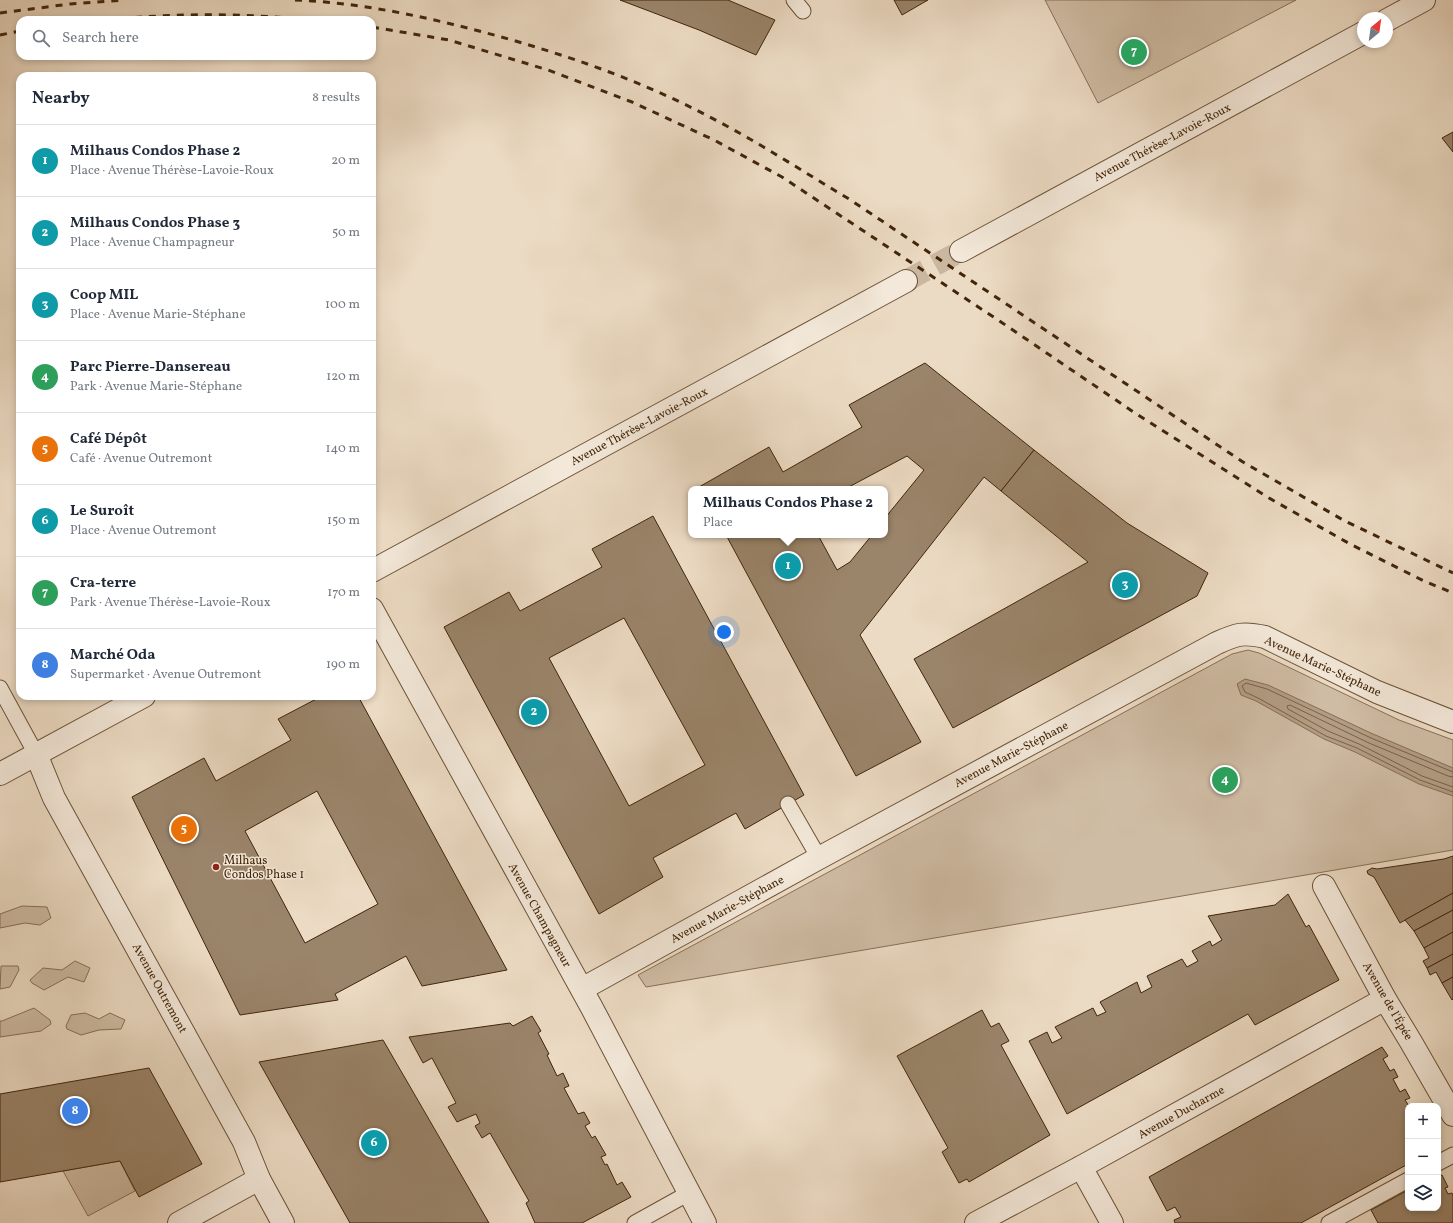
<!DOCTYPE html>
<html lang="en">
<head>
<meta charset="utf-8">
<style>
	:root { --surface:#fff; --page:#f2f2f3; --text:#1f2937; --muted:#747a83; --line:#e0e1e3; --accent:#0b8043 }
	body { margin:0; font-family:Vollkorn,serif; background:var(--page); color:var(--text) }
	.controls { position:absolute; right:12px; bottom:12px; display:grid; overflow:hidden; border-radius:8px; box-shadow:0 2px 6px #0003 }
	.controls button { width:36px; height:36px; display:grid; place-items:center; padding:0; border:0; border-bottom:1px solid var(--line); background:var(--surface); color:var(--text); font:20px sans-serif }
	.compass { position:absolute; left:1357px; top:12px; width:36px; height:36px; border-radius:50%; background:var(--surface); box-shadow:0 2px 6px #0003; rotate:29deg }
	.you { position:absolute; left:724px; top:632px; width:14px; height:14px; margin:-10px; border:3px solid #fff; border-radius:50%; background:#1a73e8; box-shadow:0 0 0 6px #1a73e833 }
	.badge { display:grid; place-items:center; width:26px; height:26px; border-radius:50%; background:var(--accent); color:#fff; font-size:13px; font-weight:700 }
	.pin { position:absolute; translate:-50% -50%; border:2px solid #fff; box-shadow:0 1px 4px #0006 }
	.popup { position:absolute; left:688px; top:486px; width:200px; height:52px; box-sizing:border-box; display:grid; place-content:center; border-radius:8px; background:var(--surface); filter:drop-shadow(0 1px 3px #0005); font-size:13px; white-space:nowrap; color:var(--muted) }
	.popup b { font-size:15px; color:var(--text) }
	.popup::after { content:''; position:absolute; left:50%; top:100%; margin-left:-8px; border:8px solid transparent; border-top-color:var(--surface) }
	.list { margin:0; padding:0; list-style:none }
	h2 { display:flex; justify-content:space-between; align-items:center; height:52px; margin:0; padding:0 16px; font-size:17px }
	h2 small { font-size:13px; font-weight:400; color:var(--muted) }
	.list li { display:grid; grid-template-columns:26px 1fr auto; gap:12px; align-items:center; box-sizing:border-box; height:72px; padding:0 16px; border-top:1px solid var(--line) }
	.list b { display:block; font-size:15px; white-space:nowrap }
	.list p { margin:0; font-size:13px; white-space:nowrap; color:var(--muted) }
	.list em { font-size:13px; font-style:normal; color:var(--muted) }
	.icon { flex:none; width:22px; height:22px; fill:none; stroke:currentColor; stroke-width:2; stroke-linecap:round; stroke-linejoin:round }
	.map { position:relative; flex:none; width:1453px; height:1223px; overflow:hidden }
	.search { position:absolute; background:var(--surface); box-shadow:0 2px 6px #0003; left:16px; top:16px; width:360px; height:44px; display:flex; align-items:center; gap:10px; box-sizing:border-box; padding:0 14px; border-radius:12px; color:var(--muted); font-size:15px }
	.panel { position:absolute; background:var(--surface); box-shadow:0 2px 6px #0003; left:16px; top:72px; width:360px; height:628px; border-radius:12px }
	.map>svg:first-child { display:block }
	.green { fill:#cfbca4; stroke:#887056 }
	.water { fill:#b29d84; stroke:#856d53 }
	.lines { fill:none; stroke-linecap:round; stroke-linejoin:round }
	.shore { stroke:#7a6146; stroke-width:1 }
	.building { fill:#9a846a; stroke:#412509; fill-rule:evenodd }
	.minor-tunnel { stroke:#cab79f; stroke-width:22; stroke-dasharray:22 11; stroke-linecap:butt }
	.service-casing { stroke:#6c5238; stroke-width:17 }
	.minor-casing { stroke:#6c5238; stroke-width:24 }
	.service { stroke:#f3e8d9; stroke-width:15 }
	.minor { stroke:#f3e8d9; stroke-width:22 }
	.rail { stroke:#412509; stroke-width:3; stroke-dasharray:7 7; stroke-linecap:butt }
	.poi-dot { fill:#8f2418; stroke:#f3e8d9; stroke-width:1.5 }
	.labels { text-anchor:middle; stroke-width:3; stroke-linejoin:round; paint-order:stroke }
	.street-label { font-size:12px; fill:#412509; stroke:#f3e8d9 }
	.poi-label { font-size:12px; fill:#412509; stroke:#f3e8d9; text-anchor:start }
</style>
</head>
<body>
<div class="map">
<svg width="1453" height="1223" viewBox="0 0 1453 1223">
	<rect width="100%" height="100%" fill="#ecdbc4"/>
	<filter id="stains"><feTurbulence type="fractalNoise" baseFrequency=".005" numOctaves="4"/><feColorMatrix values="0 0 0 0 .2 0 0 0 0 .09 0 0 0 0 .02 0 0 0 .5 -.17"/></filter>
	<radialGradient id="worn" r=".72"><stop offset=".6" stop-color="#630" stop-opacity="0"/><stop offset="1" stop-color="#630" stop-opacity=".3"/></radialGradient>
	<!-- green -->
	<g class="green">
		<polygon points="1045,0 1296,0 1098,103"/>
		<polygon points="1248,650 1259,653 1399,720 1453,740 1453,850 646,987 638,975 1232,654"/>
		<polygon points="22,906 47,907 51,918 40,925 25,923 0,928 0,914"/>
		<polygon points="75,961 90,968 84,982 68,977 44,990 32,983 30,980 43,968 62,970"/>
		<polygon points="1,966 18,966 19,970 10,987 0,989"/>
		<polygon points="34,1008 50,1020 51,1024 41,1031 0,1037 0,1021 2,1021"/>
		<polygon points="85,1013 99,1019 110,1013 125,1020 121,1029 99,1030 81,1035 67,1029 66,1026 71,1015"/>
		<polygon points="120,1161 135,1191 88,1216 63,1171"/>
	</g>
	<!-- water -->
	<polygon class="water" points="1245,679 1268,685 1373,734 1453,768 1453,796 1419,784 1355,752 1324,739 1256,701 1241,695 1237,684"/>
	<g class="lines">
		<!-- shore -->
		<g class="shore">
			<polyline points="1453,772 1371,738 1267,689 1246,683 1242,686 1245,692 1258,698 1326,736 1357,748 1420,780 1453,792"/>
			<polyline points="1453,777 1448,776 1369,743 1290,705 1287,706 1288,709 1328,731 1359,744 1422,776 1453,787"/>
		</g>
	</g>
	<!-- building -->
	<g class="building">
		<polygon points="620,0 728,0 775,20 756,55 699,30"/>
		<polygon points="894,0 928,0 902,15"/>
		<polygon points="1453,132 1453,152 1442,138"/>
		<polygon points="925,363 1034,450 1001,491 984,477 860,635 921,742 856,776 726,535 818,535 837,570 850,562 872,535 885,535 885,518 924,470 907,456 845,489 701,489 699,487 769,447 783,472 862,427 849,405"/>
		<polygon points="1034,450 1127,523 1208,573 1197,596 953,728 914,659 1088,562 1001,491"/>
		<path d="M653 516 804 795 745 829 736 813 653 858 663 877 599 914 444 627 509 592 520 611 602 567 592 549ZM624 618 705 765 629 806 549 658Z"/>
		<path d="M322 696H358L507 970 422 986 406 956 335 994 338 1000 240 1015 132 797 204 758 216 781 291 740 278 719ZM317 791 378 904 305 943 245 831Z"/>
		<polygon points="1453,856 1453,893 1400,923 1374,877 1368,874 1367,871 1372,868 1377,869 1444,859"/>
		<polygon points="1453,893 1453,910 1414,931 1405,920"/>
		<polygon points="1288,894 1306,927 1309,925 1339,980 1255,1025 1248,1014 1067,1114 1029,1041 1047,1032 1052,1043 1062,1038 1055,1027 1093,1008 1097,1016 1106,1012 1100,1002 1137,982 1141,993 1152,987 1147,976 1182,959 1187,967 1198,961 1192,951 1210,941 1212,946 1222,940 1208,916 1275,905"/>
		<polygon points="1453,910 1453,932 1424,948 1414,931"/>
		<polygon points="1453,932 1453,954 1427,968 1423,961 1429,958 1424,948"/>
		<polygon points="1453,954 1453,977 1442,983 1436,972 1430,975 1427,968"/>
		<polygon points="1453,977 1453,999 1452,1000 1442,983"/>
		<polygon points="982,1010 991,1027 999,1023 1009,1041 1001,1045 1050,1135 969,1182 967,1179 959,1183 942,1152 948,1148 897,1056"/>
		<polygon points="532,1016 541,1031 538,1033 549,1054 547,1055 557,1076 563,1073 569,1086 564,1088 578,1114 584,1112 590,1123 585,1126 592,1138 595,1136 606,1155 601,1157 605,1165 607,1164 617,1185 622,1182 631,1197 582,1223 535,1223 526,1203 529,1201 490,1133 482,1138 475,1126 480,1123 476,1114 457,1122 448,1107 456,1103 432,1058 423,1063 409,1037 510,1023 513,1026"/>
		<polygon points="383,1040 489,1223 350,1223 259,1062"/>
		<polygon points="1382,1047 1388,1056 1383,1059 1390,1071 1394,1069 1398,1077 1393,1079 1400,1092 1405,1089 1410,1098 1405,1100 1409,1106 1408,1164 1301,1223 1175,1223 1174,1220 1181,1217 1175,1207 1167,1211 1149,1177"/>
		<polygon points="149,1068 202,1164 139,1197 120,1161 0,1182 0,1094"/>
		<polygon points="1442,1175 1448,1187 1445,1188 1448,1194 1452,1193 1453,1195 1453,1223 1378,1223 1371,1210 1408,1190 1408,1208 1438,1208 1438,1176 1438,1177"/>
	</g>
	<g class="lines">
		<!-- minor-tunnel -->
		<polyline class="minor-tunnel" points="906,281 961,251"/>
		<defs>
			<g id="service">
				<polyline points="794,0 803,11"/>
				<polyline points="0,688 36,754"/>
				<polyline points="788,804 819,858"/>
				<polyline points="1438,1163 1453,1155"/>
				<polyline points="635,1223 689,1193"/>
				<polyline points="1329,1223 1408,1180"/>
			</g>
			<g id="minor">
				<polyline points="1387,20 1424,0"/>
				<polyline points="961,251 1363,33"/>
				<polyline points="372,571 906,281"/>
				<polyline points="372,609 592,1008 705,1223"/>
				<polyline points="36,754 54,798 244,1142 259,1179 283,1223"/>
				<polyline points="0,774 144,696"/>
				<polyline points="1324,886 1385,999 1411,1042 1453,1115"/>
				<path d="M582 989 819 858 1217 643C1237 634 1243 632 1265 637L1377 692 1453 722"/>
				<polyline points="1081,1167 1112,1223"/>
				<polyline points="179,1223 259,1179"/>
				<polyline points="976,1223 1081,1167 1385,999"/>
			</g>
		</defs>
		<!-- service casing -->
		<use href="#service" class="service-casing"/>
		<!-- minor casing -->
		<use href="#minor" class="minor-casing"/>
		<!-- service -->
		<use href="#service" class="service"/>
		<!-- minor -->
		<use href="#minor" class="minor"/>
		<!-- rail -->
		<g class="rail">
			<path d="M295 0C368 3 441 20 512 40 578 59 645 83 706 115 755 140 802 171 849 199L1243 462 1343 520 1453 573"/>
			<polyline points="0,13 70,4 124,0"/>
			<path d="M107 20C174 13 243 13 310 20"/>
			<polyline points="372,27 449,40 548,70 632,102 714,140 782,177 1001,322 1135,413 1269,498 1350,544 1424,581 1453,593"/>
			<polyline points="0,35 20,31"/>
		</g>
	</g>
	<!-- markers -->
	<circle class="poi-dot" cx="216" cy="867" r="4"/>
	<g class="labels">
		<!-- street labels -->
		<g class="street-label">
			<text transform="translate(1162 142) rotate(-28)" y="4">Avenue Thérèse-Lavoie-Roux</text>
			<text transform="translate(639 426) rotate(-28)" y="4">Avenue Thérèse-Lavoie-Roux</text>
			<text transform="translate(1323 666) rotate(25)" y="4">Avenue Marie-Stéphane</text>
			<text transform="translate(1011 754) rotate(-28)" y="4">Avenue Marie-Stéphane</text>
			<text transform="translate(727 909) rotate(-29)" y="4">Avenue Marie-Stéphane</text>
			<text transform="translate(540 915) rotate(61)" y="4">Avenue Champagneur</text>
			<text transform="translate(160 988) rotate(61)" y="4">Avenue Outremont</text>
			<text transform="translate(1388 1001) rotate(60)" y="4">Avenue de l'Épée</text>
			<text transform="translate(1181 1112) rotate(-29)" y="4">Avenue Ducharme</text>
		</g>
		<!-- poi labels -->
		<g class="poi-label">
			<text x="224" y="864">Milhaus<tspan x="224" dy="14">Condos Phase 1</tspan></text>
		</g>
	</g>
	<rect width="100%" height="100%" filter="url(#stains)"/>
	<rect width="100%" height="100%" fill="url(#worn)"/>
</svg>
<div class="controls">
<button>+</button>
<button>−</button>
<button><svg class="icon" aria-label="layers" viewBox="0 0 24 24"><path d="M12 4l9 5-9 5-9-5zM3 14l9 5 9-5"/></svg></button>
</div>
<svg class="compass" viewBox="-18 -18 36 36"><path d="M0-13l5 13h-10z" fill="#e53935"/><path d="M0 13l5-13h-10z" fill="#747a83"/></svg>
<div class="you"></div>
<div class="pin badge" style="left:788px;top:566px;background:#0f9aa8">1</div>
<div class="popup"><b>Milhaus Condos Phase 2</b>Place</div>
<div class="pin badge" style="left:534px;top:712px;background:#0f9aa8">2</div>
<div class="pin badge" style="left:1125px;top:585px;background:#0f9aa8">3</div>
<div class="pin badge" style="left:1225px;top:780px;background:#2e9e5b">4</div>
<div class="pin badge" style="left:184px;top:829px;background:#e8710a">5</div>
<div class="pin badge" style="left:374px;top:1143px;background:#0f9aa8">6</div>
<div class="pin badge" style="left:1134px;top:52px;background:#2e9e5b">7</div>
<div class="pin badge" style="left:75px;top:1111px;background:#3f7fe0">8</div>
<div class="search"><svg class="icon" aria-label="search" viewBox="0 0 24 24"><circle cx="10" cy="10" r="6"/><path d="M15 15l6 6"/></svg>Search here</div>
<section class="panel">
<h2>Nearby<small>8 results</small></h2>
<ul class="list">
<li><span class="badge" style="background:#0f9aa8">1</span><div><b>Milhaus Condos Phase 2</b><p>Place · Avenue Thérèse-Lavoie-Roux</p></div><em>20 m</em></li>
<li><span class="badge" style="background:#0f9aa8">2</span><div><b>Milhaus Condos Phase 3</b><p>Place · Avenue Champagneur</p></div><em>50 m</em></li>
<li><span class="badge" style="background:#0f9aa8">3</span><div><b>Coop MIL</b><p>Place · Avenue Marie-Stéphane</p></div><em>100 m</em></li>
<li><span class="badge" style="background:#2e9e5b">4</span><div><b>Parc Pierre-Dansereau</b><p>Park · Avenue Marie-Stéphane</p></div><em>120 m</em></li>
<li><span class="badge" style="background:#e8710a">5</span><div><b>Café Dépôt</b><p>Café · Avenue Outremont</p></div><em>140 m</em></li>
<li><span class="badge" style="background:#0f9aa8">6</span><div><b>Le Suroît</b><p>Place · Avenue Outremont</p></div><em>150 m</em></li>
<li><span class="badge" style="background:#2e9e5b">7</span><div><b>Cra-terre</b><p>Park · Avenue Thérèse-Lavoie-Roux</p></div><em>170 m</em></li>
<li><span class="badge" style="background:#3f7fe0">8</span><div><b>Marché Oda</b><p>Supermarket · Avenue Outremont</p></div><em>190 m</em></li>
</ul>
</section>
</div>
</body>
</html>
